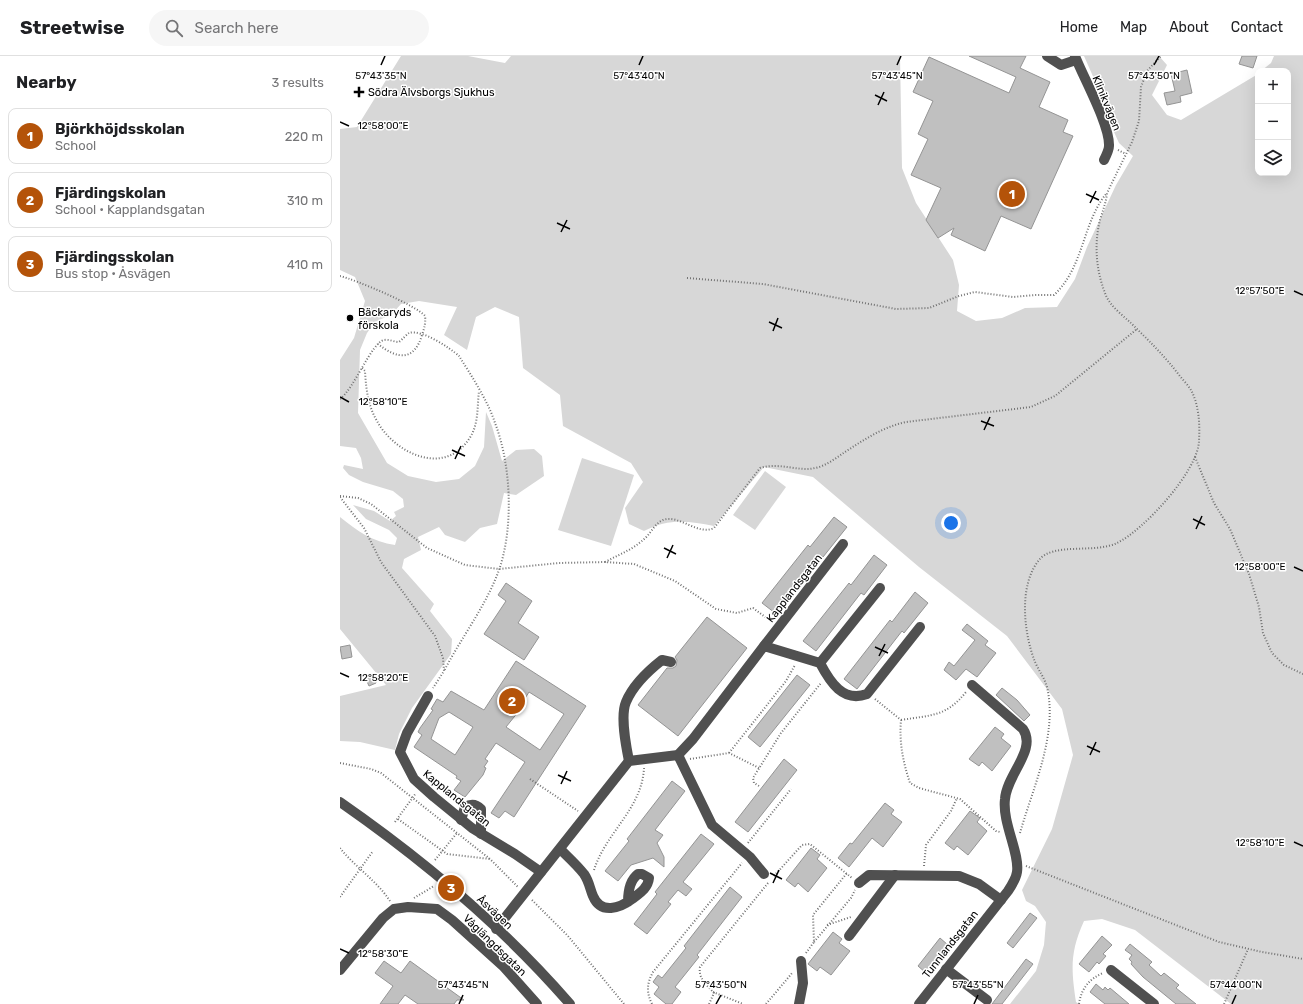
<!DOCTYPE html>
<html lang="en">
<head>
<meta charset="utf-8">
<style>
	:root { --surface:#fff; --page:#f6f6f6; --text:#202124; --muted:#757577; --line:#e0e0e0; --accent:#b45309 }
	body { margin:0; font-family:Rubik,sans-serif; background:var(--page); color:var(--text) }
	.controls { position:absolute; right:12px; top:12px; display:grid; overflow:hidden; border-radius:8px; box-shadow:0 4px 16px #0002 }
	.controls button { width:36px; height:36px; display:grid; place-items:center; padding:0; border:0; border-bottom:1px solid var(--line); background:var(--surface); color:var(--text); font:20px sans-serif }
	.you { position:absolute; left:611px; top:467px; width:14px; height:14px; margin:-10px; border:3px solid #fff; border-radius:50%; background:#1a73e8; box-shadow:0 0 0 6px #1a73e833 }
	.badge { display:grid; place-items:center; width:26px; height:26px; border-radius:50%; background:var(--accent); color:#fff; font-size:13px; font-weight:700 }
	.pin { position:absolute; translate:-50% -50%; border:2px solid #fff; box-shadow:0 1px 4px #0006 }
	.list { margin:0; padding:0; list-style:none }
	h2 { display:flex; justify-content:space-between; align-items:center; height:52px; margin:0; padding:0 16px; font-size:17px }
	h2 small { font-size:13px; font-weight:400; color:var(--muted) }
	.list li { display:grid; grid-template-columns:26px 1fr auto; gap:12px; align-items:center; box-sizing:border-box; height:56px; margin:0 8px 8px; padding:0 8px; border:1px solid var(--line); border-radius:8px }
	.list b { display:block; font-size:15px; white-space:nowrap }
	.list p { margin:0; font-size:13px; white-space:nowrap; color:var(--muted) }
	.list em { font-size:13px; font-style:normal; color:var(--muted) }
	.icon { flex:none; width:22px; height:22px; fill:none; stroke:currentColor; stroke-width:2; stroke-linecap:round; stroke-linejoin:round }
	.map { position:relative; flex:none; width:963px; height:948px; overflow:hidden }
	header { display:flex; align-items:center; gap:24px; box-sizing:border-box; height:56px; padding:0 20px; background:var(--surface); border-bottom:1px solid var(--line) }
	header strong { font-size:19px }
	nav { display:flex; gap:22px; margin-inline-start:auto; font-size:14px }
	.search { width:280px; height:36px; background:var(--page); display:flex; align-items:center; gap:10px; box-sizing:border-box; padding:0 14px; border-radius:22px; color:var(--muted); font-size:15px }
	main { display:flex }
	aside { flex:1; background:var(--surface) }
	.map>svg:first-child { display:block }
	.green { fill:#d7d7d7 }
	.building { fill:#c0c0c0; stroke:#949494; fill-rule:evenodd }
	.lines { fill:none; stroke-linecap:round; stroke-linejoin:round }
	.path { stroke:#727272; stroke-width:2; stroke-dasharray:1 2; stroke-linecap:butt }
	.minor { stroke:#505050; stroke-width:10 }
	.ticks { fill:none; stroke:#000; stroke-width:1.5 }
	.poi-dot { fill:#000; stroke:#fff; stroke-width:1.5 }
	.labels { text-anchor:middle; stroke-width:3; stroke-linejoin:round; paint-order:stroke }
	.poi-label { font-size:11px; fill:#000; stroke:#fff; text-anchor:start }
	.street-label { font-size:11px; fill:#000; stroke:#fff }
	.ticks-label { font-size:10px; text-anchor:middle; fill:#000; stroke:#fff; stroke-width:3; stroke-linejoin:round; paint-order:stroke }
</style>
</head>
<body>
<header>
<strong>Streetwise</strong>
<div class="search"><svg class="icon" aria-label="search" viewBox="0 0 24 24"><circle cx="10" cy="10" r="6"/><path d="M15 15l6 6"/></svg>Search here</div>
<nav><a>Home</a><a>Map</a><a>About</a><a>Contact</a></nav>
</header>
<main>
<aside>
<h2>Nearby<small>3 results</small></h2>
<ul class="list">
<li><span class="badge">1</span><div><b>Björkhöjdsskolan</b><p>School</p></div><em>220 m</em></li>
<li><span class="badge">2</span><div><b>Fjärdingskolan</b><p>School · Kapplandsgatan</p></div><em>310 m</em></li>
<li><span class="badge">3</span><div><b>Fjärdingsskolan</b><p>Bus stop · Åsvägen</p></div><em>410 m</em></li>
</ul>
</aside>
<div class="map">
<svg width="963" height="948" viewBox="0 0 963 948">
	<rect width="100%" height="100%" fill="#fff"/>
	<!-- green -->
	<g class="green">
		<path d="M61 0H128L165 7 171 0H560L562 112 576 147 613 204 619 229 617 255 636 265 662 262 685 252 717 251 735 223 747 191 776 129 793 100 779 87 774 76 770 59 744 0H819L827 9 812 39 827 59 841 64 918 18V117H948V15H921L931 7 934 0H963V948H891L795 874 762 863 744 865C730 896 731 913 736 946L739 948H670L696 915 704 889 706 866 695 850 686 845 682 834 712 773 733 699 722 653 667 580 579 511 473 421 424 411 374 470C348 465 329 462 304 475L289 468 285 452 303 426 291 407 223 370 220 339 183 312 179 261 155 251 136 261 127 294 104 279 117 251 79 245 61 248 52 258 35 266 27 277 20 294 18 357 47 407 68 420 96 426 119 423 135 410 144 391 146 356 152 370 162 405 176 394 194 393 202 400 204 420 176 439 164 437 157 468 140 472 125 486 105 479 99 471 78 481 81 494 64 503 62 512 94 548 90 555 112 583 111 598 72 652 59 678 55 694 20 686 0 685V640L46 629 0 573V461C17 475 33 486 55 489L57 482 49 474 26 463 13 449 34 455 50 465 56 460 54 456 64 451 63 443 53 435 23 426 9 419 3 412 4 409 23 413 21 402 16 392 0 390V304L14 282 25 245 15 221 0 214V73L17 71Z"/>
		<polygon points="242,402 294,419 271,490 218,474"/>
		<polygon points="425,415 446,431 415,474 393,459"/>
	</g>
	<!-- building -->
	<g class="building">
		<polygon points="629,0 686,0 680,12 710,26 699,51 728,64 723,76 733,80 691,173 661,160 645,195 611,179 614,172 598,182 586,164 601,132 571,119 588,83 578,78 593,45 573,36 589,1 669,37 676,21"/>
		<polygon points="902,0 917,0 913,12 899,8"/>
		<polygon points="847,14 852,37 840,40 841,46 827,49 824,37 835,35 831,18"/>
		<polygon points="494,461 507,471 483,501 480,499 435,557 422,547 468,489 470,491"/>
		<polygon points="534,499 547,509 524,539 521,537 476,595 463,585 509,527 511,529"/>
		<polygon points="166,527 192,545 178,567 199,581 184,604 144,578 166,545 158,539"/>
		<polygon points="575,536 588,547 564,577 562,575 517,633 504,623 550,564 552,566"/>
		<polygon points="367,561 407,592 338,680 298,649 327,612 333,612 336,610 337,604 335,601"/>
		<polygon points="627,568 648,585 645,589 656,597 637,621 626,613 616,624 604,614 609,606 614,610 635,584 622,574"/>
		<polygon points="10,589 12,601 2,603 0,591"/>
		<path d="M176 605 246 650 174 761 165 755 159 762 151 757 185 706 156 687 145 703 148 705 144 711 146 712 143 719 125 741 114 734 121 725 116 722 117 720 74 691 82 679 78 676 80 672 93 654 91 653 97 643 103 646 111 635 144 654ZM189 636 224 658 200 694 166 671 183 650 181 649ZM109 656 133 671 115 699 91 683 99 662Z"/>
		<polygon points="33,618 36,627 29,630 25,621"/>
		<polygon points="457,619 470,629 420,691 408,681"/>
		<polygon points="662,632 677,644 690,659 684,665 656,639"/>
		<polygon points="655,671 664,678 661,682 671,690 652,715 642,706 639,710 629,703"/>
		<polygon points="444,703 457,714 408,776 395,766"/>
		<polygon points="332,725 345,735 315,774 323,779 317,787 324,801 324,811 313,802 291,809 278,825 265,815 289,785 287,783"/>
		<polygon points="545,747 554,754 551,758 562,766 543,791 532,782 509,811 498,802 510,787 512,788"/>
		<polygon points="630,755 640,762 637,766 647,775 628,799 617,790 614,794 605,787"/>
		<polygon points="361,778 374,788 343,826 352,833 346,840 338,834 328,846 331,848 307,878 294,868 317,838 315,836"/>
		<polygon points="471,792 480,799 477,803 487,812 468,836 458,827 455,831 446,824"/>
		<polygon points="390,831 402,841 357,899 359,901 335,931 341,936 332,948 326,948 314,938 319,931 313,926 318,919 322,922 346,892 344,890"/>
		<polygon points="690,857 697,862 673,892 667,887"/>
		<polygon points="493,876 502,883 499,887 510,895 491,919 480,911 477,915 468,908"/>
		<polygon points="762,880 772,889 763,898 766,900 759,908 757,906 749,916 739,908"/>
		<polygon points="600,882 608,889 586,917 578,910"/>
		<polygon points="790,888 812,906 809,909 821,920 824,917 839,929 836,932 856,948 836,948 803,921 791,908 792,906 789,903 792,899 785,894"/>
		<polygon points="686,903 693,908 662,948 652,948"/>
		<polygon points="44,905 61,917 70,905 124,944 117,944 114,948 78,948 65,939 58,948 40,948 53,930 35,917"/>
		<polygon points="756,928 763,934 765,931 768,934 770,932 789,948 765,948 750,936"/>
	</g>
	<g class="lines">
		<!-- path -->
		<g class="path">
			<polyline points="778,94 786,98"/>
			<path d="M0 220C16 224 76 249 85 260 86 268 84 272 82 279 74 306 57 303 38 288"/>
			<path d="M347 222 423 228 556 253 589 252 619 240 635 236 673 241 696 239H714C744 211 742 168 766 138"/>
			<path d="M22 312 25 315C26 333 28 350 37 365 54 397 104 421 129 383 139 369 137 351 139 335"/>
			<path d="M0 343C14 333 32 286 44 284 49 283 54 286 59 286 63 283 66 279 69 277 82 273 110 292 119 300 131 319 148 345 155 367 171 408 174 471 159 514 146 550 121 582 104 615"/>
			<polyline points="855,401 874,447 890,473 909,518 919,551 923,577 932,597 944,609 963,618"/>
			<polyline points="0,440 18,442 31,448 87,492 125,509 159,513 219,507 265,506 294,508 335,525 376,553 397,557 413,552 432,566"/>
			<polyline points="0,441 24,472 41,506 95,580 103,602 104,615 93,632"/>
			<path d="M265 506C278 499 292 494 303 484 310 479 314 468 323 464 339 458 358 480 374 472L420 412C441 406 458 416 475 412 486 410 496 402 505 396 525 383 543 371 566 366L691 351 715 340 797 273"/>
			<path d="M535 643 561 664C559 686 563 706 570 727L579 732 620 743 656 775 660 776"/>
			<path d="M561 664C591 659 606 661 626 636"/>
			<polyline points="389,697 446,625 455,609"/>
			<polyline points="350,703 389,697 419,712"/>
			<polyline points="0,707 31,713 41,717 150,803 178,831"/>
			<polyline points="190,723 238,755"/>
			<polyline points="419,730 414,727 413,722 441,677 481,627"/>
			<polyline points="58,763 107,798 150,803"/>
			<polyline points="55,766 76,737"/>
			<path d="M680 777C693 731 718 679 707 631 705 623 699 615 695 606 684 578 678 530 699 504 713 486 754 498 777 487 804 474 858 415 859 385 860 368 859 349 851 334 848 329 843 324 839 319 824 299 808 284 791 267 782 259 769 249 765 237 756 214 754 188 760 164 763 154 766 147 767 137L792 86 799 65 801 31 807 15 821 0"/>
			<polyline points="408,787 451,733"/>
			<path d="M0 792C15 811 37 825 50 845"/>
			<polyline points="95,804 117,777"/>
			<polyline points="584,810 586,789 611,755 617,742"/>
			<polyline points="686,810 879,886 922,896 963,903"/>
			<path d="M254 814C266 776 302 753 304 712"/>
			<polyline points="434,820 462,789 470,788 512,822"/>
			<polyline points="0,841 33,795"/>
			<polyline points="74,842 94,830"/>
			<polyline points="192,844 228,880 284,948"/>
			<polyline points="487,869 511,861"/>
			<polyline points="474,886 511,842 515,834"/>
			<polyline points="466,897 474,886 473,859 507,817"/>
			<polyline points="373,936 403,948"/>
			<path d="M312 948C306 936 307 927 313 916L402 807"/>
			<path d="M369 948 374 937C367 929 358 923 360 911L428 827"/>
			<polyline points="426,948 453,916"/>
			<path d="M739 948C741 933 749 923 763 917"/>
			<polyline points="884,948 908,893"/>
		</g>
		<!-- minor -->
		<g class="minor">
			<polyline points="707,0 721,9 736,4"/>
			<path d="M735 0C743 21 770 69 769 90 769 94 766 100 764 104"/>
			<polyline points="424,590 503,488"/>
			<polyline points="480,607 540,532"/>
			<polyline points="88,640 67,677 60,696 74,723 94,741 132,772 175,798 201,816"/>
			<polyline points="338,699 372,769 410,801 424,818"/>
			<path d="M289 705C286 690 280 660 286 646 293 629 308 615 322 604L331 606"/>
			<path d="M0 746C82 803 165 873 230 948"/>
			<path d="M121 764 125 751C132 747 136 748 141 753V778"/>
			<path d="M220 793C228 801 237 809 244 818 249 825 250 833 253 840 261 859 280 852 292 843 300 837 308 832 309 822L302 818H298C290 824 288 836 288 846"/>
			<polyline points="519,827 529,819 619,820 639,828 661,844"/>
			<path d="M156 873 289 705 338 699 353 683 424 590 480 607C490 626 503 647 527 638L580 571"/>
			<polyline points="509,880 555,819"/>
			<polyline points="606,913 647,944"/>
			<polyline points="0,914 43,862 54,853 68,851 97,853 112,864 163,910 197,948"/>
			<polyline points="771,914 814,948"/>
			<polyline points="459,948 463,927 461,905"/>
			<path d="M579 948 668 835C672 829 676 823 677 816 680 797 662 767 665 743 667 718 697 694 683 673L632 629"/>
		</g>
	</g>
	<!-- ticks -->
	<path class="ticks" d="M41 9 45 0M299 9 303 0M557 9 561 0M814 9 819 0M535 39 547 45M538 49 544 36M0 66 9 70M746 138 759 144M750 147 756 135M217 167 230 173M221 176 227 164M954 235 963 239M429 266 442 272M433 275 438 262M0 341 9 346M641 365 654 370M644 374 650 361M112 394 125 400M115 403 121 390M853 463 865 469M856 473 862 460M324 492 336 498M327 502 333 489M954 511 963 515M535 591 548 597M539 600 545 588M0 617 9 621M747 690 760 696M750 699 756 686M218 719 231 725M221 728 227 715M954 786 963 790M430 817 442 823M433 827 439 814M0 893 9 897M119 948 123 939M376 948 381 939M634 948 638 939M892 948 896 939"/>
	<!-- markers -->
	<g class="poi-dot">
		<path d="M17 30h4v4h4v4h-4v4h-4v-4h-4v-4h4z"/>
		<circle cx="10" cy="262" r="4"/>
	</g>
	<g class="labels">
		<!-- poi labels -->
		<g class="poi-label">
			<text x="28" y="40">Södra Älvsborgs Sjukhus</text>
			<text x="18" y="260">Bäckaryds<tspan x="18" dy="13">förskola</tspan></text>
		</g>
		<!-- street labels -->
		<g class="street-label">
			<text transform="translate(767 47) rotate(68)" y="4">Klinikvägen</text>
			<text transform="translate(454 532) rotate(-52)" y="4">Kapplandsgatan</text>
			<text transform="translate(117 742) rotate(39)" y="4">Kapplandsgatan</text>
			<text transform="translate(155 856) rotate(43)" y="4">Åsvägen</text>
			<text transform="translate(610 888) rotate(-52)" y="4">Tunnlandsgatan</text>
			<text transform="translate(155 889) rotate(44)" y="4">Våglängdsgatan</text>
		</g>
	</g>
	<g class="ticks-label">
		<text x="41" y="23">57°43'35"N</text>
		<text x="299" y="23">57°43'40"N</text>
		<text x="557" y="23">57°43'45"N</text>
		<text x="814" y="23">57°43'50"N</text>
		<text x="43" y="73">12°58'00"E</text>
		<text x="920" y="238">12°57'50"E</text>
		<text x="43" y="349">12°58'10"E</text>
		<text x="920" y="514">12°58'00"E</text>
		<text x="43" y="625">12°58'20"E</text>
		<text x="920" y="790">12°58'10"E</text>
		<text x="43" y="901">12°58'30"E</text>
		<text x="123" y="932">57°43'45"N</text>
		<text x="381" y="932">57°43'50"N</text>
		<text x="638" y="932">57°43'55"N</text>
		<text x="896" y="932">57°44'00"N</text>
	</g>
</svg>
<div class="controls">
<button>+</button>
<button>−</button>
<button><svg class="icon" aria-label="layers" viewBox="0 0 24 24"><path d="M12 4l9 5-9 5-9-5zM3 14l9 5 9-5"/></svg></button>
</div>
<div class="you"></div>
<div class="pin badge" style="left:672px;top:138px">1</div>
<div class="pin badge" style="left:172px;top:645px">2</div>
<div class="pin badge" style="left:111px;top:832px">3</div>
</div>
</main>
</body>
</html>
